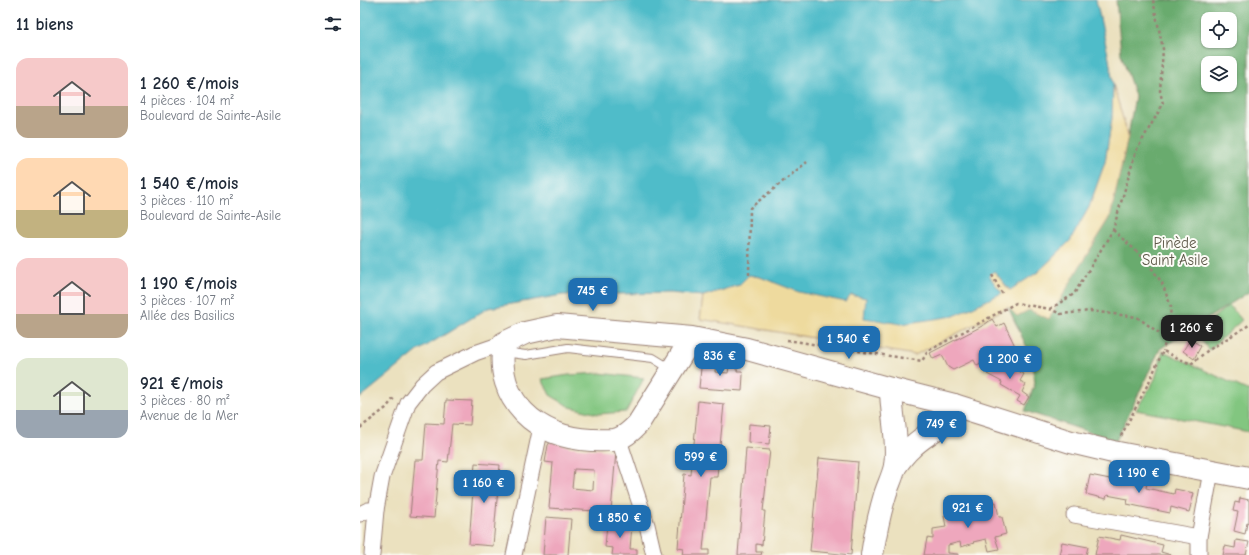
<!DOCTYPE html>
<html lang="fr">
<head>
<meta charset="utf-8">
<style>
	body { margin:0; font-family:"Comic Neue",sans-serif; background:#f6f6f7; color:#1f2937; height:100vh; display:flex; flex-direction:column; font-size:15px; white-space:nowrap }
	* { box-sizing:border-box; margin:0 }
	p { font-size:13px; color:#747a83 }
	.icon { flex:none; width:22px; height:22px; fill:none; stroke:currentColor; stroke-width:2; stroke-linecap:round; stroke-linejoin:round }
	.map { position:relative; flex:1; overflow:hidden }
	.details { display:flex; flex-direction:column; background:#fff; width:360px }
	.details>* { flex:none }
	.fabs { position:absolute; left:841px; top:12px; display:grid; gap:8px }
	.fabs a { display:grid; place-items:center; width:36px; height:36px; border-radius:8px; background:#fff; box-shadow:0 1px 3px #0004; font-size:20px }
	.price { position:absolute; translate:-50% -34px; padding:0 9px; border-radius:8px; background:#1f6fb2; color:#fff; font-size:13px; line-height:26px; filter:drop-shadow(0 1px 2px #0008) }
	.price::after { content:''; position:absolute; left:50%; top:24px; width:12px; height:9px; margin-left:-6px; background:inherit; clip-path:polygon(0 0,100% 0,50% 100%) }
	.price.selected { background:#222; color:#fff }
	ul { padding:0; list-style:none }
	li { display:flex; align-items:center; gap:12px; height:100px; padding:0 16px }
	li span { display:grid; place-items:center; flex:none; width:112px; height:80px; border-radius:12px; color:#555 }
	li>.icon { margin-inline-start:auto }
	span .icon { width:48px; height:48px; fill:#fffc; stroke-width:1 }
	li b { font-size:17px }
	h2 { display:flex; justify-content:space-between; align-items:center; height:48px; padding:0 16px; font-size:17px }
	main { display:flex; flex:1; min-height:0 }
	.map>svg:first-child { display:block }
	.green { fill:#82c680; stroke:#667256 }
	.forest { fill:#69ab6e; stroke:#5a654c; fill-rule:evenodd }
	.sand { fill:#eeda9e; stroke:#9c7c64 }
	.water { fill:#4fbcc9; stroke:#4c6e7a }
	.building { fill:#eea7bd; fill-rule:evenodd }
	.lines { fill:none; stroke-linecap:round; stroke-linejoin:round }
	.lane-casing { stroke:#9a8075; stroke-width:10 }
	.street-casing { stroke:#9a8075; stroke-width:17 }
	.secondary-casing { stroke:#9a8075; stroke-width:24 }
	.path { stroke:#9a8075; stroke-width:2.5; stroke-dasharray:3 3; stroke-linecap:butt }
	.lane { stroke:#fff; stroke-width:8 }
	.street { stroke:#fff; stroke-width:15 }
	.secondary { stroke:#fff; stroke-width:22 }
	.labels { text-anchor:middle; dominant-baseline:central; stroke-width:4; stroke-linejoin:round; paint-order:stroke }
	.park-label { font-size:15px; fill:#5e5949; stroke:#fdfcf7 }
</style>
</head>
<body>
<main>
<section class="details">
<h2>11 biens<svg class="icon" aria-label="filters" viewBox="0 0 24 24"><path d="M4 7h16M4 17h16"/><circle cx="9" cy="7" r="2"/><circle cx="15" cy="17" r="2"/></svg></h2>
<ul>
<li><span style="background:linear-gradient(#f6c9c9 60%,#b9a48a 0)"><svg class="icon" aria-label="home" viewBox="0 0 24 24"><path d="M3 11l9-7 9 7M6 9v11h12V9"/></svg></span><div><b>1 260 €/mois</b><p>4 pièces · 104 m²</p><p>Boulevard de Sainte-Asile</p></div></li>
<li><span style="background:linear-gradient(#ffd9b3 65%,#c2b280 0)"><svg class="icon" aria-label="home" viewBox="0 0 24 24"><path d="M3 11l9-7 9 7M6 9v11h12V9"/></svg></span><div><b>1 540 €/mois</b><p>3 pièces · 110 m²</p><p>Boulevard de Sainte-Asile</p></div></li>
<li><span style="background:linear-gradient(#f6c9c9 70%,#b9a48a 0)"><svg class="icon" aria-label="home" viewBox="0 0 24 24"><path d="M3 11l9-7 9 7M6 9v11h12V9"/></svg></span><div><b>1 190 €/mois</b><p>3 pièces · 107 m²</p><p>Allée des Basilics</p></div></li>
<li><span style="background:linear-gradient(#dfe7d0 65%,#9aa5b1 0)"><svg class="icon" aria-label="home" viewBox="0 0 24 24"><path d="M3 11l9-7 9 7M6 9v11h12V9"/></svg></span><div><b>921 €/mois</b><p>3 pièces · 80 m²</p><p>Avenue de la Mer</p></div></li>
</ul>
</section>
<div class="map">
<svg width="889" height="555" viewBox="0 0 889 555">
	<rect width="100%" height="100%" fill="#fdfcf7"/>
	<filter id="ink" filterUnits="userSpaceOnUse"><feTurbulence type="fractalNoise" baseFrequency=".025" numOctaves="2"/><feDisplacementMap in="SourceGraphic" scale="8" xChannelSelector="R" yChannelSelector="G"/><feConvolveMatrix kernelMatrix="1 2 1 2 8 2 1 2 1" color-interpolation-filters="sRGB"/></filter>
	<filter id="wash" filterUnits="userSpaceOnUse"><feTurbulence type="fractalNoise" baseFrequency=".012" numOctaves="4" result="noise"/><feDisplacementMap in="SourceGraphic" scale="16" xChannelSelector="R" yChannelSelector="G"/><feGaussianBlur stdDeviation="0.9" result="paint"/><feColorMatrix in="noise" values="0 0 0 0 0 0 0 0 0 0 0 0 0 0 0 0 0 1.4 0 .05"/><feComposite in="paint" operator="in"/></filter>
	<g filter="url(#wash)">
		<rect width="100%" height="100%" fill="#ebe1bf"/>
		<g class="green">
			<polygon points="869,305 882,320 849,350 836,332"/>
			<polygon points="803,351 889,391 889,432 776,410 795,379"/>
			<polygon points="239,373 284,378 266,412 238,414 210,407 190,395 182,379 209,375"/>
		</g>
		<path class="forest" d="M756,0h133v292l-89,57 -44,92 -91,-30 10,-28 -5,-29 -22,-47 9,8 64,-51 29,-46 18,-82 7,-40 -14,-42zM848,19h22v22h-22zM848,63h22v22h-22z"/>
		<polygon class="sand" points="753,84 768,136 750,218 721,264 689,319 669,310 657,316 648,307 555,355 340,319 343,296 379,285 389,275 506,298 641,293 629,276 634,270 649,290 678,272 710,241 729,207 745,162 752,118"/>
		<polygon class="water" points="0,0 736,0 749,59 753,84 752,118 745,162 729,207 710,241 678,272 650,290 634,271 629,276 642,293 594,316 541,324 504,318 506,298 491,295 486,302 439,292 400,277 389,275 379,285 343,296 310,293 202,295 128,308 58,351 0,398"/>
		<g id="blocks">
			<g class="building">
				<polygon points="632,319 637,327 644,323 655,346 617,366 614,360 593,370 588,367 582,355 573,359 570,353 624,325"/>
				<polygon points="830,339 841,346 834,359 823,351"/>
				<polygon points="342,358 356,359 355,372 368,373 370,360 376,360 379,367 377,367 377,371 382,371 383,375 382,391 339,388"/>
				<polygon points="642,362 664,374 660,381 666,384 662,392 669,397 664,405 657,401 660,396 641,385 642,382 627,374"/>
				<polygon points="86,400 112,401 110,425 92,424 88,462 79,461 74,518 50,516 55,460 63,460 66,423 84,424"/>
				<polygon points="338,401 364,404 357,477 350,477 343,550 349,550 349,555 323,555 324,549 318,548 324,474 331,475"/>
				<polygon points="389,424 411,426 409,444 388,442"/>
				<path d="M191,441l19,6 46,4 -5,61 -62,-4 4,-45 -8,-1 3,-17zM214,469l20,1 -1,20 -21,-2z"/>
				<polygon points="386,448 410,450 403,511 405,511 402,545 396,544 396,552 402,552 401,555 378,555"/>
				<polygon points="459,458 498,462 491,555 450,551"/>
				<polygon points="115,463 140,465 133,546 109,544"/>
				<polygon points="730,475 750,479 751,476 773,481 773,479 787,482 786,488 814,494 815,489 834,493 829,512 811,507 810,513 767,504 768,499 747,495 746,499 726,494"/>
				<polygon points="880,498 889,500 889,524 887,523 885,534 874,531 878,512 873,511 875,502 879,503"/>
				<polygon points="636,502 639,517 642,517 646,534 635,537 639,549 629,551 626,539 613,542 614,543 601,547 600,542 588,545 588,553 598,554 598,555 564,555 567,538 573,539 573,529 586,527 584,516 606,509 605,505 615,503 616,505 621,504 621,506"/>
				<polygon points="186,517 211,519 208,555 183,555"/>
				<polygon points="247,523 272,525 270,549 277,549 277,555 252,555 253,548 245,547"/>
				<polygon points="761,535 803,545 801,552 811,555 735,555 739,536 760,540"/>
				<polygon points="876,540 889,542 886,555 863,555 865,546 875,548"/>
				<polygon points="702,542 728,547 726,555 699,555"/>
			</g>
		</g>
	</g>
	<g filter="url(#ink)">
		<use href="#blocks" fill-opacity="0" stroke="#9a8075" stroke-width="1"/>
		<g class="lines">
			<defs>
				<polyline id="lane" points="143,352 166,355 208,348 293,358 311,369"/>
				<g id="street">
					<polyline points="259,440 287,525 294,555"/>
					<polyline points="0,514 8,510 16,510"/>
					<polyline points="714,515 839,537"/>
					<polyline points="12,555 16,510 22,477 48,403 62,385 76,372 115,353 144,343"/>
					<polyline points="154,555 181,427"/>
					<polyline points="839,555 839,537 851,471"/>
				</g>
				<g id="secondary">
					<path d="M332,338l-54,86c-17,18 -23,17 -47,16 -53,-2 -97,-39 -87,-97l21,-10 32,-7 135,12 55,11 144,40 63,16 117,37 42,10 136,26"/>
					<path d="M535,467c5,-7 10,-14 16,-19 14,-15 38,-22 43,-43"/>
					<path d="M512,555c3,-20 7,-40 13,-60 3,-10 8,-19 10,-29 4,-26 -4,-52 -4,-77"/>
				</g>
			</defs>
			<use href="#lane" class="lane-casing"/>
			<use href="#street" class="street-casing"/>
			<use href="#secondary" class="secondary-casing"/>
			<g class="path">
				<polyline points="753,230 786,260 802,283 811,307 809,325 806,338"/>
				<polyline points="389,275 390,208 447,162"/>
				<polyline points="632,275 642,293"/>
				<polyline points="690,309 714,294 753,230 776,151 803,104 800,91 803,49 793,0"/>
				<polyline points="427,340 562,361 568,351 656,303 690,309 701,314 730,311 777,317 806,338 803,351"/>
				<polyline points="0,428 26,408 34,398"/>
				<polyline points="761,436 789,382 803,351 831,364 847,351 889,325"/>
			</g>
			<use href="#lane" class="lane"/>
			<use href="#street" class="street"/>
			<use href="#secondary" class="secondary"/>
		</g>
	</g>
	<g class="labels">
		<g class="park-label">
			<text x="815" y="243">Pinède<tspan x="815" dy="17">Saint Asile</tspan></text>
		</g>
	</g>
</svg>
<div class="fabs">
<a><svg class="icon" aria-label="locate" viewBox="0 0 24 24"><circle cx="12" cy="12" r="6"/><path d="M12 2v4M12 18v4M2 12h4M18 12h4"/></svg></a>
<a><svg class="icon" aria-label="layers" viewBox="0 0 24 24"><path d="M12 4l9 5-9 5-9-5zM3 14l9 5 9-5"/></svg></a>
</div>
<b class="price" style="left:233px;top:312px">745 €</b>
<b class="price selected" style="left:832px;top:349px">1 260 €</b>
<b class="price" style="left:489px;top:360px">1 540 €</b>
<b class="price" style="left:360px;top:377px">836 €</b>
<b class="price" style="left:650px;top:380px">1 200 €</b>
<b class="price" style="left:582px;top:445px">749 €</b>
<b class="price" style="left:341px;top:478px">599 €</b>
<b class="price" style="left:779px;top:494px">1 190 €</b>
<b class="price" style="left:124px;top:504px">1 160 €</b>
<b class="price" style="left:608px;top:529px">921 €</b>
<b class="price" style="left:260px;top:539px">1 850 €</b>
</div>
</main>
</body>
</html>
